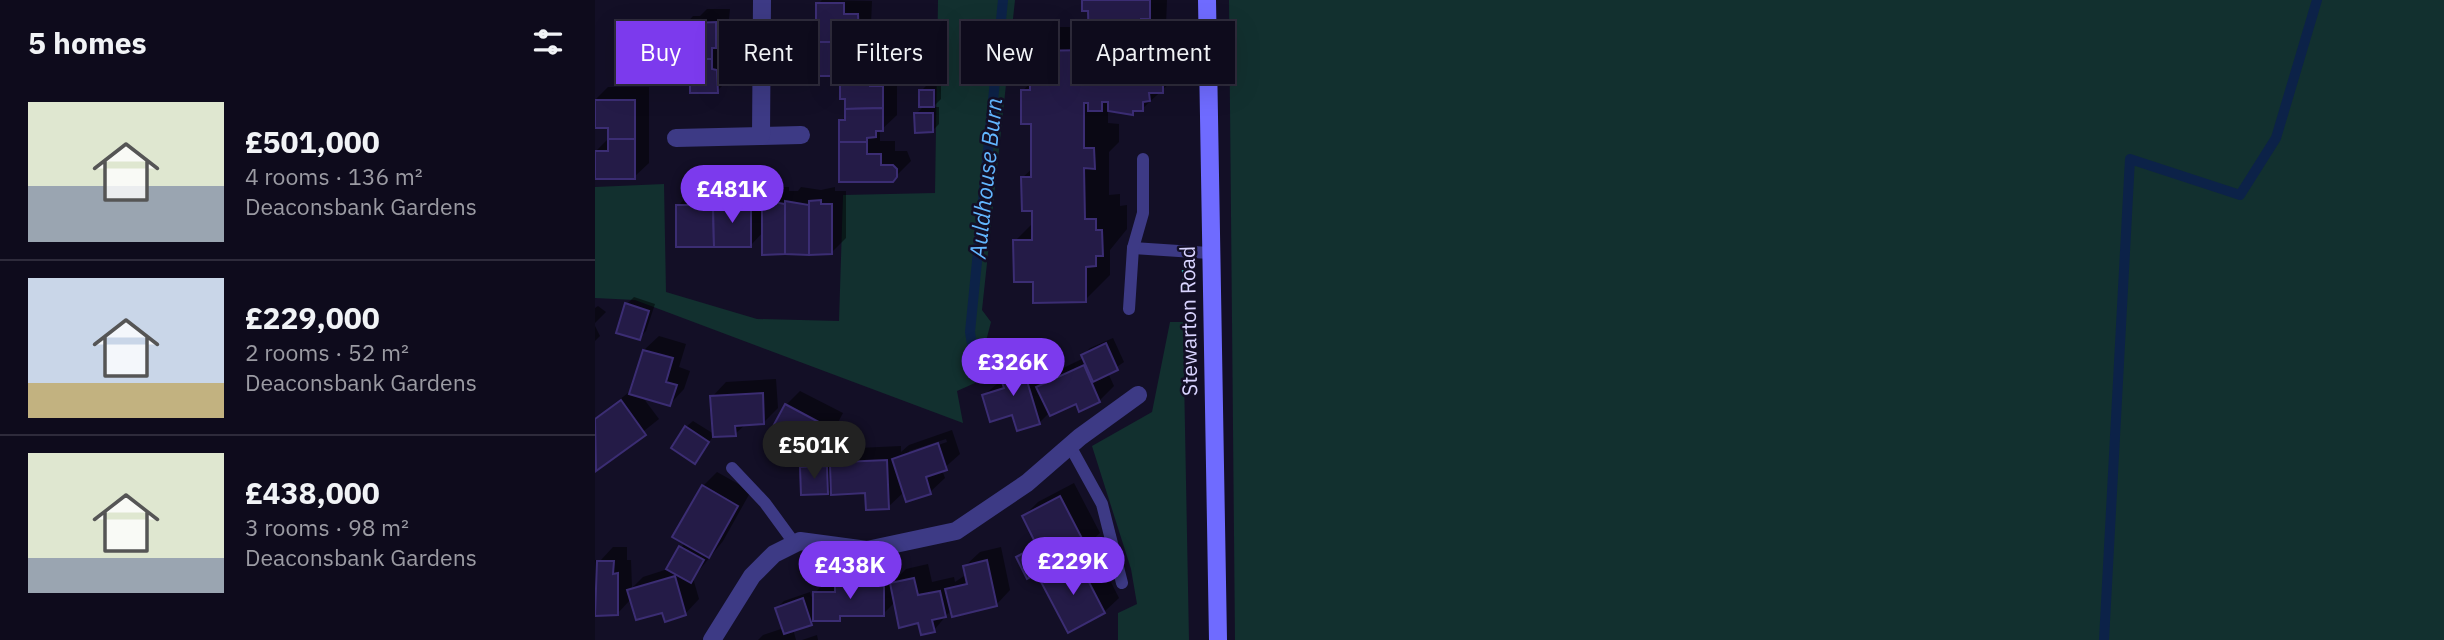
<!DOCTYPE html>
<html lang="en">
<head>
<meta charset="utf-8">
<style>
	body { margin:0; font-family:"IBM Plex Sans",sans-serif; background:#171425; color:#f1f3f6; height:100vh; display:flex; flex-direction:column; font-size:26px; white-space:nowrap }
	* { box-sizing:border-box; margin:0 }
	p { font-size:23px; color:#9b9ba3 }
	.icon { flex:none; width:38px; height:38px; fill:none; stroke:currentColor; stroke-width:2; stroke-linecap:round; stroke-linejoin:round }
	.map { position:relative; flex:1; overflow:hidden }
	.details { display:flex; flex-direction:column; background:#0e0b1c; width:595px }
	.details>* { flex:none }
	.banner { position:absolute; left:21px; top:21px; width:665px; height:63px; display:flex; gap:14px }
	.price { position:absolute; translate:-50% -60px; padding:0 16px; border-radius:24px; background:#7c3aed; color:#fff; font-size:23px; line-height:46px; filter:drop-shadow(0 2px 4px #0008) }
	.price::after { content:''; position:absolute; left:50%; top:42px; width:21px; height:16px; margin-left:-10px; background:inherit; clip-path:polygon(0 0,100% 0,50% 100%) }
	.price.selected { background:#222; color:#fff }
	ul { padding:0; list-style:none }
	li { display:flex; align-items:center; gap:21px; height:175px; padding:0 28px }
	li+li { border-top:2px solid #2e2b3b }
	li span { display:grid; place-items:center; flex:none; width:196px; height:140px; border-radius:0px; color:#555 }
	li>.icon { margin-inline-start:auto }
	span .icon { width:84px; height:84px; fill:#fffc; stroke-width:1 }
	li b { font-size:30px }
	h2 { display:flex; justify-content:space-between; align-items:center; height:84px; padding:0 28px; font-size:30px }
	.chip { padding:0 24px; border-radius:0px; background:#0e0b1c; box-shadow:0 7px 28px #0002,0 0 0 2px #2e2b3b; font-size:24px; line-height:63px }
	.chip.selected { background:#7c3aed; color:#fff }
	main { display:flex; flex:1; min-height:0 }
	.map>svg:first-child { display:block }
	.green { fill:#12302f }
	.shadow { fill:#0007; fill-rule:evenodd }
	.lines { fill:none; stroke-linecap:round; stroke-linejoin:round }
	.stream { stroke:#0c2248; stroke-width:10 }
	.building { fill:#241b47; stroke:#3b2d73; stroke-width:2 }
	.path { stroke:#2fb8b0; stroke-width:4.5; stroke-dasharray:3.5 5; stroke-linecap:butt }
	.lane { stroke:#3d3a85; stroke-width:12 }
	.street { stroke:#3d3a85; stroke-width:18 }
	.secondary { stroke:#6f6bff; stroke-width:18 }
	.labels { text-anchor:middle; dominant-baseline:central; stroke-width:5; stroke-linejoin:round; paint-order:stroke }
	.street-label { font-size:21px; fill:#d9d4ff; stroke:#130f26 }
	.water-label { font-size:23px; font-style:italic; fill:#62b6ff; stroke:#130f26 }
</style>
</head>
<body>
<main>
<section class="details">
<h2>5 homes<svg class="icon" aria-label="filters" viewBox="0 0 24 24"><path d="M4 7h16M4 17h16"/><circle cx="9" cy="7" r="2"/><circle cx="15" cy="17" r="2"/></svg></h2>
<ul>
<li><span style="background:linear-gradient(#dfe7d0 60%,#9aa5b1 0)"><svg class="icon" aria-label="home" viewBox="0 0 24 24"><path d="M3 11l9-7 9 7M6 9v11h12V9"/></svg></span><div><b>£501,000</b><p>4 rooms · 136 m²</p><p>Deaconsbank Gardens</p></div></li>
<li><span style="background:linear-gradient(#c9d6e8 75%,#c2b280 0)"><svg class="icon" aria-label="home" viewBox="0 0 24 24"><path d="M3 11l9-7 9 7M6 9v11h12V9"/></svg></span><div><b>£229,000</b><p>2 rooms · 52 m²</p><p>Deaconsbank Gardens</p></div></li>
<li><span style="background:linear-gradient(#dfe7d0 75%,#9aa5b1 0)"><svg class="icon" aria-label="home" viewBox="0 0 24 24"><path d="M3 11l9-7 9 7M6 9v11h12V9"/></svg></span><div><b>£438,000</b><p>3 rooms · 98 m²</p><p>Deaconsbank Gardens</p></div></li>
</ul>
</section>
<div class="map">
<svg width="1849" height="640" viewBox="0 0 1849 640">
	<rect width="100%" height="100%" fill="#130f26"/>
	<g class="green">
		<polygon points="343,0 420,0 387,310 396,322 380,383 362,391 368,423 40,300 0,298 0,187 69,184 71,292 162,319 244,321 248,195 340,193"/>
		<polygon points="634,0 1849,0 1849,640 640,640"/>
		<polygon points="575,322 588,322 594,640 523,640 523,613 542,604 536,569 497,446 557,412"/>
	</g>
	<g class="shadow">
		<polygon points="227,0 277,1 275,47 261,61 289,61 289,72 302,72 302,115 285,131 285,141 300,141 300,151 312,151 316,161 297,180 246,181 246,121 252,115 252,98 247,75 261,61 256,61 243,74 219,54 224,48 223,4"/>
		<polygon points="489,0 572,0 571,25 578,25 578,33 592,33 595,58 592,67 547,109 537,113 513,110 513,123 524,124 524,142 514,152 514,195 525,194 525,206 532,205 532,229 515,250 515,275 490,300 439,280 420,241 439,222 438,209 428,177 438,168 437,122 427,91 437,82 436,52 461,27 495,27 495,10"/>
		<polygon points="112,9 135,9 130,55 136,56 136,77 122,91 97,80 79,37 98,16 105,16"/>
		<polygon points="333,84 346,84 346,99 338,107 344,107 344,124 337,131 321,114 329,106 326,91"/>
		<polygon points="13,87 54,87 54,163 39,177 0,152 14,138 14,126 0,126 0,100"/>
		<polygon points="110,186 139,191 143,187 157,186 157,191 170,191 170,200 183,187 194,187 194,191 203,191 206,187 226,190 240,187 240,191 251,191 251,238 237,252 169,231 156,245 83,206 97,191 105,191"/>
		<polygon points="39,297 60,304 51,331 44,338 32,304"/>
		<polygon points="3,306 11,312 0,323 0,308"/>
		<polygon points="0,326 5,336 0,341"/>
		<polygon points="64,336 91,344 84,367 95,371 89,389 75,404 46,395 64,419 2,468 0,418 37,390 49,350"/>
		<polygon points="518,338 529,362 513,373 519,386 504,401 481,402 455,412 444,423 418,413 389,395 408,379 404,369 419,354 440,348 450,380 458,373 489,358 488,355 495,348"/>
		<polygon points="181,379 183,408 169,422 152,423 140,434 119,435 100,461 91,427 98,421 119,434 117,397 131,382"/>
		<path d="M205,391l43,22 -18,34 -14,13 23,-1v5l12,-12 12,-4 43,-2v6l8,-7 43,-15 8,24 -18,16 3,8 -15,14 -25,-1 -17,16 -21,-16 -34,-4 -5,5 -26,-25 7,-7 -11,-18 -12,-37zM351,439l1,3 -38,13v-4z"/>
		<polygon points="122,472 156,491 128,541 98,578 104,599 90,614 68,610 36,599 22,614 0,614 0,560 6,560 18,547 32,547 32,560 36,560 37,588 48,577 73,569 90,542 108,486"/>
		<polygon points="479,483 505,533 490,547 423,557 442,541 429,516 443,502"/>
		<polygon points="406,547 415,590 401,605 357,609 339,630 300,602 288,614 249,615 244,619 220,619 198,629 201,640 163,640 168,635 189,628 182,608 189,601 215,592 219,604 220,593 234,578 249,578 257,571 266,571 273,564 286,564 286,571 302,570 302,578 311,569 333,564 337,582 359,577 360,582 372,574 370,566 385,552"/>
		<polygon points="498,547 524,598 509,612 447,580 462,566"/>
		<polygon points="222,635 223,640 207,640"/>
	</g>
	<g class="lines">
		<g class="stream">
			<polyline points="379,356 375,332 408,0"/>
			<polyline points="1509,640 1535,159 1645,195 1681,138 1722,0"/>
		</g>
	</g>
	<g class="building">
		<polygon points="487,0 555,0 555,19 546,19 547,49 554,49 554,57 567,57 570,85 568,85 568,93 554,93 555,101 548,102 548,111 538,111 538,115 513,111 513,102 507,102 507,111 493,111 493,103 489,103 489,148 499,148 500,169 489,168 490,219 501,219 501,230 507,230 508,256 501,256 501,266 491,267 491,302 438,303 438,282 419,282 418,240 437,240 437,211 427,211 426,177 436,177 436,124 426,124 426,90 435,90 435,51 494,50 493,11 487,11"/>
		<polygon points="221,3 249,3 249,14 263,14 264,42 221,42"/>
		<polygon points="121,22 121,48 117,48 117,59 77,59 77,36 82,36 82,30 90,30 90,36 96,36 96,23"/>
		<polygon points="223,42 261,42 261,63 244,63 244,76 217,76 217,53 223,53"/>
		<polygon points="77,59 117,59 117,69 122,70 123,93 95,93 95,82 77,82"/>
		<polygon points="245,74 275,74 275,86 288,86 288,108 250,109 250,99 245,99"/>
		<rect x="324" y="90" width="15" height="17"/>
		<polygon points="0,100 40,100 40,139 13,139 13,128 0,128"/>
		<polygon points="288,108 288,131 281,131 281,137 272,138 272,142 244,142 244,120 250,120 250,109"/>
		<polygon points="319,113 338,113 338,132 320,133"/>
		<polygon points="13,139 40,139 40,179 0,179 0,151 13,151"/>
		<polygon points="244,142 272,142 272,154 286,154 286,165 298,165 302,169 302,177 298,182 244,182"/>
		<polygon points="94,200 109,200 109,205 118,205 119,247 81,247 81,205 94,205"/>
		<polygon points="127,200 144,200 144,205 156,205 156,247 119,247 118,205 127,205"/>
		<polygon points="167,200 190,204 190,254 167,255"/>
		<polygon points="226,200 226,204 237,204 237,254 214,255 214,201"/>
		<polygon points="190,201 214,205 214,255 190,254"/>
		<polygon points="30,303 54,311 45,340 21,333"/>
		<polygon points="511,343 523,370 498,382 486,355"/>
		<polygon points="48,350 78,358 71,382 82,385 75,406 34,394"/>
		<polygon points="426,361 445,424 422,431 417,415 395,422 387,395 409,388 402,368"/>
		<polygon points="489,365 505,402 484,412 481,404 455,416 441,387"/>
		<polygon points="168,393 169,424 140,426 141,436 118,437 115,396"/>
		<polygon points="26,400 51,435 1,471 0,419"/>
		<polygon points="190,404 235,428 216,463 196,453 201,443 176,430"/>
		<polygon points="90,426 114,442 100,464 76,448"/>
		<polygon points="343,443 352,470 331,477 336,494 311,502 297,459"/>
		<polygon points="292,460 294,509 271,510 270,493 236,495 235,465 247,465 247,462"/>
		<polygon points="232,466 233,494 206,495 205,467"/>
		<polygon points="107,485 143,506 114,558 77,537"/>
		<polygon points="465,496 492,548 432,579 421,557 442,546 427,516"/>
		<polygon points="84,546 109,560 96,583 71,569"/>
		<polygon points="392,560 402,606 357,617 350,589 372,584 368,566"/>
		<polygon points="2,561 19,561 18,574 23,573 23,615 0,616"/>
		<polygon points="483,561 510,613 473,633 445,580"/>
		<polygon points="80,576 91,615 70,622 67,613 41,620 32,590"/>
		<polygon points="272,577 272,584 289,584 289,616 245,616 245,621 218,621 218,592 240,592 240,584 257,584 257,578"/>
		<polygon points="319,578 323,595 345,591 351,617 337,620 340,632 326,635 323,623 304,628 295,583"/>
		<polygon points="208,598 217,625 189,634 180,608"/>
	</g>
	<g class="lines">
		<polyline class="path" points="589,270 591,289"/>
		<g class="lane">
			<polyline points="538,248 614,253"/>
			<polyline points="534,309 538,248 548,213 548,159"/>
			<polyline points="475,446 507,504 527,583"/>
			<polyline points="137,468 170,503 200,544"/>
		</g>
		<g class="street">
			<polyline points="166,136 206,135"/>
			<polyline points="81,138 166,136 167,0"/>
			<polyline points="117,640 157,576 179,554 205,541 272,550 361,531 432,483 485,437 543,395"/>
		</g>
		<polyline class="secondary" points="612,0 623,640"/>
	</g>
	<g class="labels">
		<g class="street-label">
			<text transform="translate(593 321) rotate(-91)">Stewarton Road</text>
		</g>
		<g class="water-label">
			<text transform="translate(390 178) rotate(-84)">Auldhouse Burn</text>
		</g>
	</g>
</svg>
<b class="price" style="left:137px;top:225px">£481K</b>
<b class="price" style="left:418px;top:398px">£326K</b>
<b class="price selected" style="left:219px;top:481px">£501K</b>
<b class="price" style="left:478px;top:597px">£229K</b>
<b class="price" style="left:255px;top:601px">£438K</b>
<div class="banner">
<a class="chip selected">Buy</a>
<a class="chip">Rent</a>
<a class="chip">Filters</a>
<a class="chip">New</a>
<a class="chip">Apartment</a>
</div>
</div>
</main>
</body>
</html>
